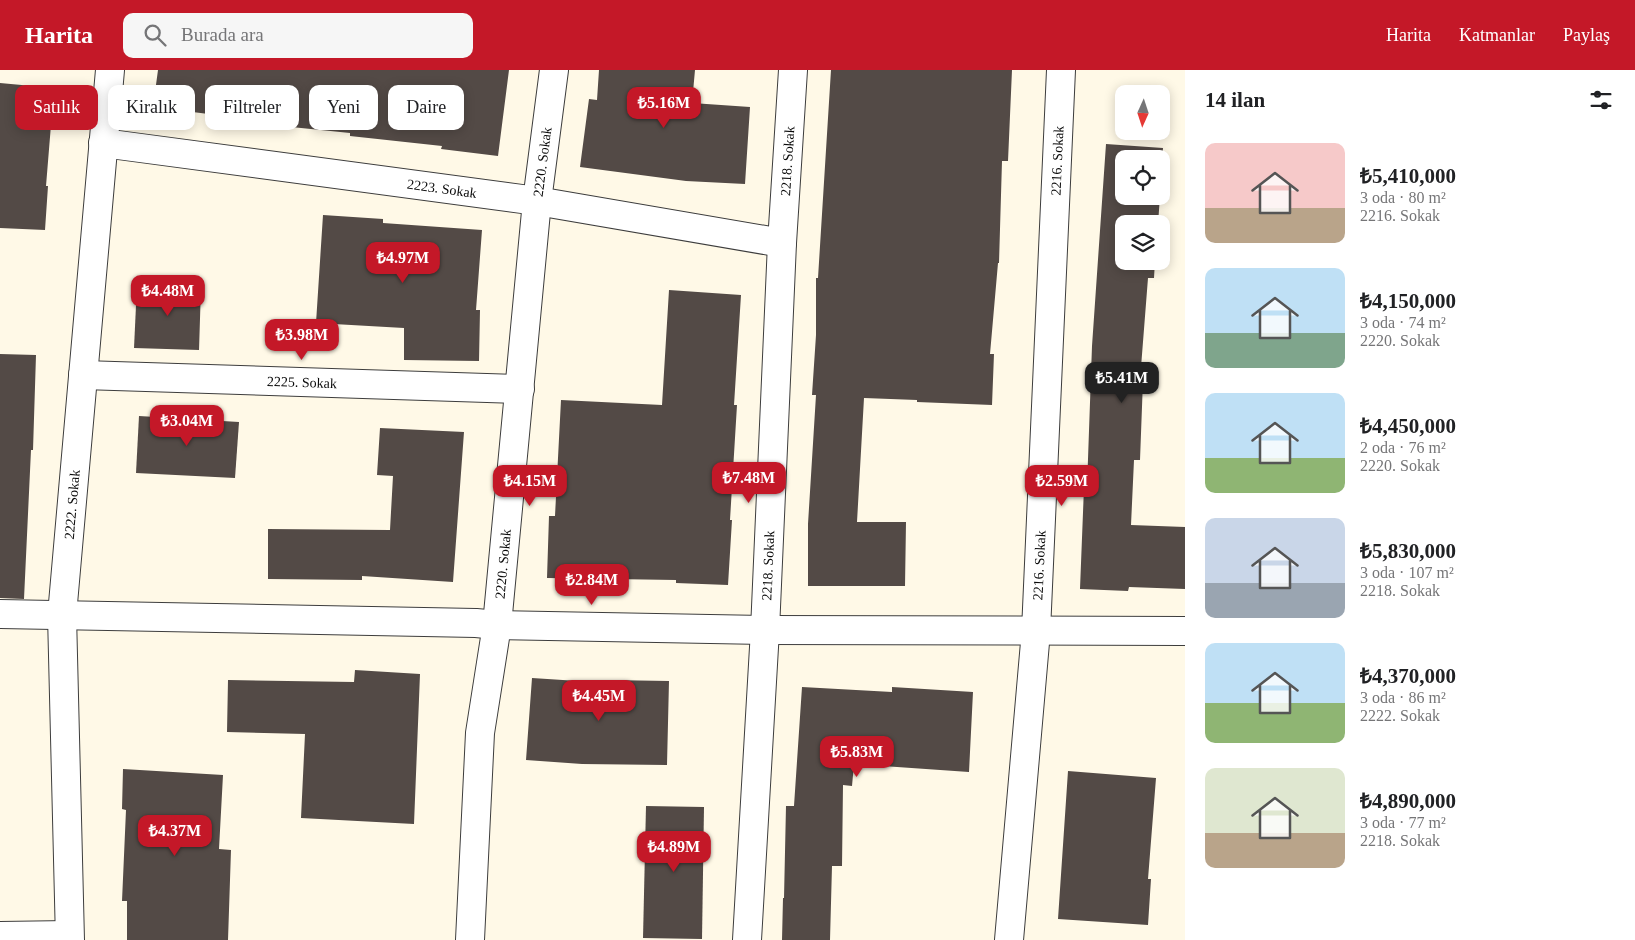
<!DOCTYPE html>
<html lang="tr">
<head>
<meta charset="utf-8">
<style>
	body { margin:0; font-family:"Times New Roman",serif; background:#f6f6f6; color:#202124; height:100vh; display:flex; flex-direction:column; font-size:19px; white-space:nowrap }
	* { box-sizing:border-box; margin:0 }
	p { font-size:16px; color:#757577 }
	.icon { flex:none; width:28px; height:28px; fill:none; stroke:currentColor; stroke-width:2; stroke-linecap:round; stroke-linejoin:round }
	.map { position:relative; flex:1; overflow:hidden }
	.panel { display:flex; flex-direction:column; background:#fff; width:450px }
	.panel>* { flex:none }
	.banner { position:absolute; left:15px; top:15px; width:475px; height:45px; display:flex; gap:10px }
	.needle { width:32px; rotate:183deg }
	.buttons { position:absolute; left:1115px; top:15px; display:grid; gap:10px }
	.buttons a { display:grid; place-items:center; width:55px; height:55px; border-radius:10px; background:#fff; box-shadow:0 2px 12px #0003; font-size:25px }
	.price { position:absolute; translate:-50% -42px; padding:0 11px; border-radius:10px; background:#c41828; color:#fff; font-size:16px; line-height:32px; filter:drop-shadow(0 1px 2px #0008) }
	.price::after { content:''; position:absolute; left:50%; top:30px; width:15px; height:11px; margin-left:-8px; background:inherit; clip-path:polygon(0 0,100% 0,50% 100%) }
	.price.current { background:#222; color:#fff }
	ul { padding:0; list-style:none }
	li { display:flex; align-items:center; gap:15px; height:125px; padding:0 20px }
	li span { display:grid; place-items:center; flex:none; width:140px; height:100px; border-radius:10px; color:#555 }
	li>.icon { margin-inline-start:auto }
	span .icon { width:60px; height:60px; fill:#fffc; stroke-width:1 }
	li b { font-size:21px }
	h2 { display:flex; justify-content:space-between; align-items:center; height:60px; padding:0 20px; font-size:21px }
	.tag { padding:0 18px; border-radius:10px; background:#fff; box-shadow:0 2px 12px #0003; font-size:18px; line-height:45px }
	.tag.current { background:#c41828; color:#fff }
	header { display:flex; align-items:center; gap:30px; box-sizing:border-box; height:70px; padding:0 25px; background:#c41828; color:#fff }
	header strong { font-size:24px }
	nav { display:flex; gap:28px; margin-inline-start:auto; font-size:18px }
	.search { width:350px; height:45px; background:#f6f6f6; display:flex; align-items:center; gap:12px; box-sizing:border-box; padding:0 18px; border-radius:10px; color:#757577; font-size:19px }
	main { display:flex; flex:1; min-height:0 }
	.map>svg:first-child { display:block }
	.building { fill:#534a46 }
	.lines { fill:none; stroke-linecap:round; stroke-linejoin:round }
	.minor-casing { stroke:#3d3d3d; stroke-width:30 }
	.minor { stroke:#fff; stroke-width:28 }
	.labels { text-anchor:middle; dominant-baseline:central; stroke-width:5; stroke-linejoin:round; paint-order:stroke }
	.street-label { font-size:14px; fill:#0a0a0a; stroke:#fff }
</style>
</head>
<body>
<header>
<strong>Harita</strong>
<div class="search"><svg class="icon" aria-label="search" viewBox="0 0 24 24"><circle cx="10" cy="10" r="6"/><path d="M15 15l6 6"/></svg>Burada ara</div>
<nav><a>Harita</a><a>Katmanlar</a><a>Paylaş</a></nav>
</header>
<main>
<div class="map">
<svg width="1185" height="870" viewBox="0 0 1185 870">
	<rect width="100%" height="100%" fill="#fff9e7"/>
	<g class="building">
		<polygon points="158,0 509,0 498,86 441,79 442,76 350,66 350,63 262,54 263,51 153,37"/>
		<polygon points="599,0 695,0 692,33 750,37 745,114 686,111 580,97 589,29 597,30"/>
		<polygon points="831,0 1012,0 1008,91 1002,91 999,193 998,193 990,284 994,284 992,335 917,332 917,330 864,328 857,452 906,452 905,516 808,516 808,454 816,325 812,325 816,265 816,208 818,208"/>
		<polygon points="0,13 54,18 46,116 48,116 45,160 0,158"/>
		<polygon points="1106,74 1163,78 1161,103 1161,89 1124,89 1124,126 1160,126 1158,154 1124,154 1124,191 1155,191 1154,208 1148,208 1140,310 1143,310 1140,390 1134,390 1131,455 1185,457 1185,519 1129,517 1128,521 1080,519 1084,417 1087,417 1092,276"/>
		<polygon points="323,145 383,149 383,153 482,160 476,240 480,240 479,291 404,290 404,258 316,253"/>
		<polygon points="137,214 201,217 199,280 134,278"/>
		<polygon points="669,220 741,225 734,335 737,335 730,450 732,450 728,515 676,513 676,510 547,508 549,446 555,446 561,330 662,335"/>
		<polygon points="0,284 36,285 33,380 31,380 24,529 0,528"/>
		<polygon points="139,346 239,352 235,408 136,403"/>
		<polygon points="380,358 464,362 453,512 362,506 362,510 268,509 268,459 390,460 393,406 377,405"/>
		<polygon points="355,600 420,604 414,754 301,748 305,664 227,662 228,610 354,612"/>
		<polygon points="532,608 609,613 609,610 669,611 667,695 582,694 526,690"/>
		<polygon points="802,617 892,622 892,617 973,622 969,702 854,694 852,716 843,715 842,796 832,796 830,870 782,870 783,828 784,828 786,736 794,736"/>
		<polygon points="123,699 223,705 219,779 231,780 228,870 127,870 127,831 122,831 126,740 122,739"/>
		<polygon points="1068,701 1156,708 1148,809 1151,809 1148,855 1058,849"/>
		<polygon points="646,736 704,737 702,869 643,868"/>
	</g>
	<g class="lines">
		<defs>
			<g id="minor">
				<path id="s1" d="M103,73l434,58 245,42"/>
				<path id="s2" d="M83,305l437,14"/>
				<polyline points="0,544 476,553 497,555 765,560 1185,561"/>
				<polyline points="0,866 69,865"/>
				<path id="s3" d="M70,870l-8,-325 48,-545"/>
				<path id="s4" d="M470,870l10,-207 17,-108 40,-424 17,-131"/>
				<path id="s5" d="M747,870l18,-310 17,-387 11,-173"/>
				<path id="s6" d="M1009,870l27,-309 25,-561"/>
			</g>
		</defs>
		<use href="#minor" class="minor-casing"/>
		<use href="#minor" class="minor"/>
	</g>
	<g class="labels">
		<g class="street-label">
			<text stroke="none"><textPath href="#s5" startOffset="780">2218. Sokak</textPath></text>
			<text stroke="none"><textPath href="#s4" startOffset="782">2220. Sokak</textPath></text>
			<text stroke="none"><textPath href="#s6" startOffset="781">2216. Sokak</textPath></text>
			<text stroke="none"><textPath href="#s1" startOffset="342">2223. Sokak</textPath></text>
			<text stroke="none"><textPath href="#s2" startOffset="219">2225. Sokak</textPath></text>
			<text stroke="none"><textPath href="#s3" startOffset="436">2222. Sokak</textPath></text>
			<text stroke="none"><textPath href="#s4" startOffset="378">2220. Sokak</textPath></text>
			<text stroke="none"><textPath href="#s5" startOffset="375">2218. Sokak</textPath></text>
			<text stroke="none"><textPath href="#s6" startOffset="376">2216. Sokak</textPath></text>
		</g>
	</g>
</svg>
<div class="buttons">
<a><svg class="needle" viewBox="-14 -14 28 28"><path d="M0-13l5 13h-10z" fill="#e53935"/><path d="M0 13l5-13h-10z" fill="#757577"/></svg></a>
<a><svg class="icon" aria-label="locate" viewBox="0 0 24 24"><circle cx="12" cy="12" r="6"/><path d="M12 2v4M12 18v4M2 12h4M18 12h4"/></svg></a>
<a><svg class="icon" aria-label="layers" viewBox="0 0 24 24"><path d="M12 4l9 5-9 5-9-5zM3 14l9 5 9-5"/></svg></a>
</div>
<b class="price" style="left:664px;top:59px">₺5.16M</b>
<b class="price" style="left:403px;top:214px">₺4.97M</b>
<b class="price" style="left:168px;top:247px">₺4.48M</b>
<b class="price" style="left:302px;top:291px">₺3.98M</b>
<b class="price current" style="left:1122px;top:334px">₺5.41M</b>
<b class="price" style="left:187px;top:377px">₺3.04M</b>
<b class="price" style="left:749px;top:434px">₺7.48M</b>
<b class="price" style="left:530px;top:437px">₺4.15M</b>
<b class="price" style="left:1062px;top:437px">₺2.59M</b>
<b class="price" style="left:592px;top:536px">₺2.84M</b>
<b class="price" style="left:599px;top:652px">₺4.45M</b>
<b class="price" style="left:857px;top:708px">₺5.83M</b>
<b class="price" style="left:175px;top:787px">₺4.37M</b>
<b class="price" style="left:674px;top:803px">₺4.89M</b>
<div class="banner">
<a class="tag current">Satılık</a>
<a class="tag">Kiralık</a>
<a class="tag">Filtreler</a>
<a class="tag">Yeni</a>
<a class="tag">Daire</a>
</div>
</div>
<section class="panel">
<h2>14 ilan<svg class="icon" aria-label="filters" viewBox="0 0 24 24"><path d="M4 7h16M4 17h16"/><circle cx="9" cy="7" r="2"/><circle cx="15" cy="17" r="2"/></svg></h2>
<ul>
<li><span style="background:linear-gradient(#f6c9c9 65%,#b9a48a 0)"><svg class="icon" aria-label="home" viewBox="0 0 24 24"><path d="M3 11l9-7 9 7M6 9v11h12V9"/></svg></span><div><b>₺5,410,000</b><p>3 oda · 80 m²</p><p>2216. Sokak</p></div></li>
<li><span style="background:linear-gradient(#bfe0f5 65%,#7fa58c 0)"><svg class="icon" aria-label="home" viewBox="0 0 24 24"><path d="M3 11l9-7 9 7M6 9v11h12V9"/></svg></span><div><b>₺4,150,000</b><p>3 oda · 74 m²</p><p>2220. Sokak</p></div></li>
<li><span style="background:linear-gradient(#bfe0f5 65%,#8fb573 0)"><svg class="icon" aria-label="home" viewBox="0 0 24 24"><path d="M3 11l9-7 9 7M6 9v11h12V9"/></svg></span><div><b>₺4,450,000</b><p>2 oda · 76 m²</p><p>2220. Sokak</p></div></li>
<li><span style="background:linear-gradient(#c9d6e8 65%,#9aa5b1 0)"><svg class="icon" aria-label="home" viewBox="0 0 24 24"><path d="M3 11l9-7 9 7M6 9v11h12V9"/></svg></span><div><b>₺5,830,000</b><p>3 oda · 107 m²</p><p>2218. Sokak</p></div></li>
<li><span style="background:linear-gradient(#bfe0f5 60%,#8fb573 0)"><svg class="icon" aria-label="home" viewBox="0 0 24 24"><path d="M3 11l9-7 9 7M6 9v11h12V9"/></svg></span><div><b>₺4,370,000</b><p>3 oda · 86 m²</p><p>2222. Sokak</p></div></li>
<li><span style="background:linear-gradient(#dfe7d0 65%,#b9a48a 0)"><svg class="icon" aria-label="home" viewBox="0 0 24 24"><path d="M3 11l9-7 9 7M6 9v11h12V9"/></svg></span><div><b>₺4,890,000</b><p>3 oda · 77 m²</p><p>2218. Sokak</p></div></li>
</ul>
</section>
</main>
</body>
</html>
